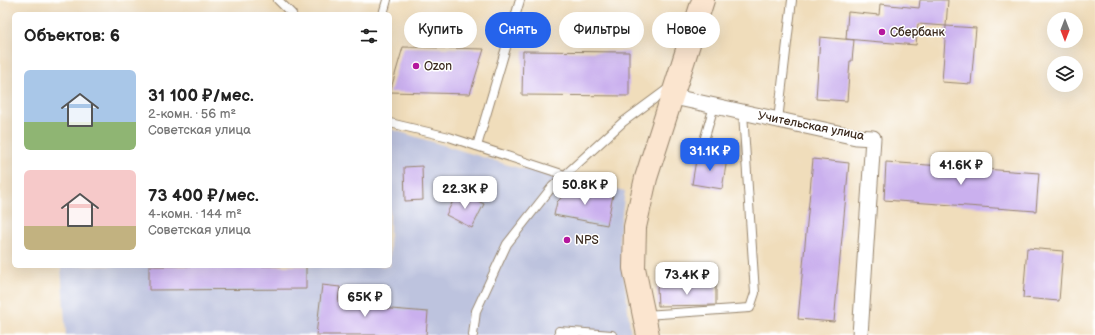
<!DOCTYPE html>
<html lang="ru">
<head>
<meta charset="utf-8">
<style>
	body { margin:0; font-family:"Balsamiq Sans",sans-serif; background:#f2f2f2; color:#222; height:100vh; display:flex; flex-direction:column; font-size:15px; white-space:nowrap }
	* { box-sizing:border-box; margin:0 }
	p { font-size:13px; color:#767676 }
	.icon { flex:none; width:22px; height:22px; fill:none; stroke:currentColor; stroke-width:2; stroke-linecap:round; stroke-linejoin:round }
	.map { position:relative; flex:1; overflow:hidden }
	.details { position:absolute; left:12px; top:12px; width:380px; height:256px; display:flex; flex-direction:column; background:#fff; border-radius:6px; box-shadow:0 4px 16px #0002 }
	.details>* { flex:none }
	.top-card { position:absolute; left:404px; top:12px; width:380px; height:36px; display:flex; gap:8px }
	.needle { width:26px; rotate:180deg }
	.buttons { position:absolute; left:1047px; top:12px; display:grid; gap:8px }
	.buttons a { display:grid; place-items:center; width:36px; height:36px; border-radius:50%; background:#fff; box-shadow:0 4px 16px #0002; font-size:20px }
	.price { position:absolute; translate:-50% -34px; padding:0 9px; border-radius:8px; background:#fff; color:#222; font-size:13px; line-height:26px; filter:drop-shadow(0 1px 2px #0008) }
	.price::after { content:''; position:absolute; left:50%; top:24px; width:12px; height:9px; margin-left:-6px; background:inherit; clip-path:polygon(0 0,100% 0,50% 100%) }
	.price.on { background:#2563eb; color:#fff }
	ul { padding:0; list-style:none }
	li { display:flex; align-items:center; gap:12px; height:100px; padding:0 12px }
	li span { display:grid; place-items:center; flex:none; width:112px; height:80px; border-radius:6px; color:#555 }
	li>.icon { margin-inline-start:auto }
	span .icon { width:48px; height:48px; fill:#fffc; stroke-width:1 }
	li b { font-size:17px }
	h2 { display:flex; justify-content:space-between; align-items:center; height:48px; padding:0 12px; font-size:17px }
	.chip { padding:0 14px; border-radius:18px; background:#fff; box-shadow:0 4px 16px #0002; font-size:14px; line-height:36px }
	.chip.on { background:#2563eb; color:#fff }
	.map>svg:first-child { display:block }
	.industrial { fill:#bdc3de }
	.building { fill:#cab0ee }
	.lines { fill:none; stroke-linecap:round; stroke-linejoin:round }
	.lane-casing { stroke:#96846c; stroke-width:10 }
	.street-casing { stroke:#96846c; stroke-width:17 }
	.secondary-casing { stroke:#96846c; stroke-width:24 }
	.lane { stroke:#fff; stroke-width:8 }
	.street { stroke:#fff; stroke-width:15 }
	.secondary { stroke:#fbe5cf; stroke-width:22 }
	.poi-dot { fill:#b5179e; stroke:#fff; stroke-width:1.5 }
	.labels { text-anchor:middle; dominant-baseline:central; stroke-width:3; stroke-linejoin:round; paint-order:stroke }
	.poi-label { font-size:12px; fill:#3b2a1e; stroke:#fff; text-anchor:start }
	.street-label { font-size:12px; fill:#3b2a1e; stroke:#fff }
</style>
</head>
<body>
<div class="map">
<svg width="1095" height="335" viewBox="0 0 1095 335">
	<rect width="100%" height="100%" fill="#fff"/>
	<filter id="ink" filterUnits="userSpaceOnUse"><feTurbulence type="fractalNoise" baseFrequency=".025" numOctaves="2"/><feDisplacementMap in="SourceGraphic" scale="8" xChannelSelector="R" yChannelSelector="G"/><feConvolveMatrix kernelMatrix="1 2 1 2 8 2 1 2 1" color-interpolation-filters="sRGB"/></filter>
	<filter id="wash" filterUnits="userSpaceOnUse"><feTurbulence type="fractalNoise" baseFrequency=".012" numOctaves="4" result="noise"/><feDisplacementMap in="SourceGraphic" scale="16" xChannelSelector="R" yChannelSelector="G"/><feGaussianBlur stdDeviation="0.9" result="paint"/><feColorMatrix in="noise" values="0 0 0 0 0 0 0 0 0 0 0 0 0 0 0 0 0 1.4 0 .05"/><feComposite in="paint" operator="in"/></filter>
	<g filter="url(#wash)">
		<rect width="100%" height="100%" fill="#f0ddbb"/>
		<polygon class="industrial" points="390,129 515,167 625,191 619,236 631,335 66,335 61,266 390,266"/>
		<g id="blocks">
			<g class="building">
				<polygon points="920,0 948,0 946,26 918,24 916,45 846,39 848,12 879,15 880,4 919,8"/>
				<polygon points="946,26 976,28 971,84 942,82"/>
				<polygon points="820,37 854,40 852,61 850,61 847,101 816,99"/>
				<polygon points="403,47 484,49 470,94 390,92"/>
				<polygon points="523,51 629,52 629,96 522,95"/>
				<polygon points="697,154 727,159 722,189 692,184"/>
				<polygon points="813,159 849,163 834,322 798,319"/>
				<polygon points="886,162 1039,173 1036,211 884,200"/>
				<polygon points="422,166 423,200 405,201 404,167"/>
				<polygon points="572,187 613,195 607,225 554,215 557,202"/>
				<polygon points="458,191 484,204 472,228 446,215"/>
				<polygon points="1027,248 1063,251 1059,301 1023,298"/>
				<polygon points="149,266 306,266 306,289 149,290"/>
				<polygon points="322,285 340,287 338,302 355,304 355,306 428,312 426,335 316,335"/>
				<polygon points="716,285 716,305 658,306 657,287"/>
			</g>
		</g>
	</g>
	<g filter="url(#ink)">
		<use href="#blocks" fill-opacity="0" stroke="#96846c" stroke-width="1"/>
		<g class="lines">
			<defs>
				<g id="lane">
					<polyline points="278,0 292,14"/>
					<polyline points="383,14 387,0"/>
					<polyline points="778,120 792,0"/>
					<polyline points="390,123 449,137 565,175"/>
					<polyline points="703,144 714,106"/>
					<polyline points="477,146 520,0"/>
					<polyline points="645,315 750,308 755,293 743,113"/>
					<polyline points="559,331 612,335"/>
					<polyline points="473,335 476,311 507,244 552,187 623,122 669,88"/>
				</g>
				<polyline id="street" points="674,97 856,137 873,138 860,335"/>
				<polyline id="secondary" points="648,335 634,268 635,227 646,178 703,0"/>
			</defs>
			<use href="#lane" class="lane-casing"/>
			<use href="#street" class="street-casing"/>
			<use href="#secondary" class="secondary-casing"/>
			<use href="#lane" class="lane"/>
			<use href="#street" class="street"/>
			<use href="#secondary" class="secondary"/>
		</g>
	</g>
	<g class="poi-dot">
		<circle cx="882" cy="32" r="4"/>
		<circle cx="416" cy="66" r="4"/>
		<circle cx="567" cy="240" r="4"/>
	</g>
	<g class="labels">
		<g class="poi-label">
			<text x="890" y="32">Сбербанк</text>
			<text x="424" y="66">Ozon</text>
			<text x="575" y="240">NPS</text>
		</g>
		<g class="street-label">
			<text transform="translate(811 126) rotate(11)">Учительская улица</text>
		</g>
	</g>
</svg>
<div class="buttons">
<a><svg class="needle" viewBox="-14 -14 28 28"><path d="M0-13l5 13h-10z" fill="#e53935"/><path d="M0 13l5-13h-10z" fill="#767676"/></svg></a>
<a><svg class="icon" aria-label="layers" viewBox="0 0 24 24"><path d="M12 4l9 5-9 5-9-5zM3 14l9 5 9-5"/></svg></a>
</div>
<b class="price on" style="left:710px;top:172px">31.1K ₽</b>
<b class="price" style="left:961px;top:186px">41.6K ₽</b>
<b class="price" style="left:585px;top:206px">50.8K ₽</b>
<b class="price" style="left:465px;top:210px">22.3K ₽</b>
<b class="price" style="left:687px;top:296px">73.4K ₽</b>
<b class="price" style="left:365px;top:318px">65K ₽</b>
<div class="top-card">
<a class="chip">Купить</a>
<a class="chip on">Снять</a>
<a class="chip">Фильтры</a>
<a class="chip">Новое</a>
</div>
<section class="details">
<h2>Объектов: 6<svg class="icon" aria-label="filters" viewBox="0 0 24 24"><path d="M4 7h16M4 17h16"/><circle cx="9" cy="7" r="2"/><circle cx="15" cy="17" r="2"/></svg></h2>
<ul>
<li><span style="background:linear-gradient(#a9c7e8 65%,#8fb573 0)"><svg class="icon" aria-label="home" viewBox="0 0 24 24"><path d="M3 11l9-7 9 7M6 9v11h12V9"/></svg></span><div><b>31 100 ₽/мес.</b><p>2-комн. · 56 m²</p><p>Советская улица</p></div></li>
<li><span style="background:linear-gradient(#f6c9c9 70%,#c2b280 0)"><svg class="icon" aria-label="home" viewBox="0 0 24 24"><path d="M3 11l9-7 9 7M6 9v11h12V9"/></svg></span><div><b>73 400 ₽/мес.</b><p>4-комн. · 144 m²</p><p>Советская улица</p></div></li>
</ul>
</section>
</div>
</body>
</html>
